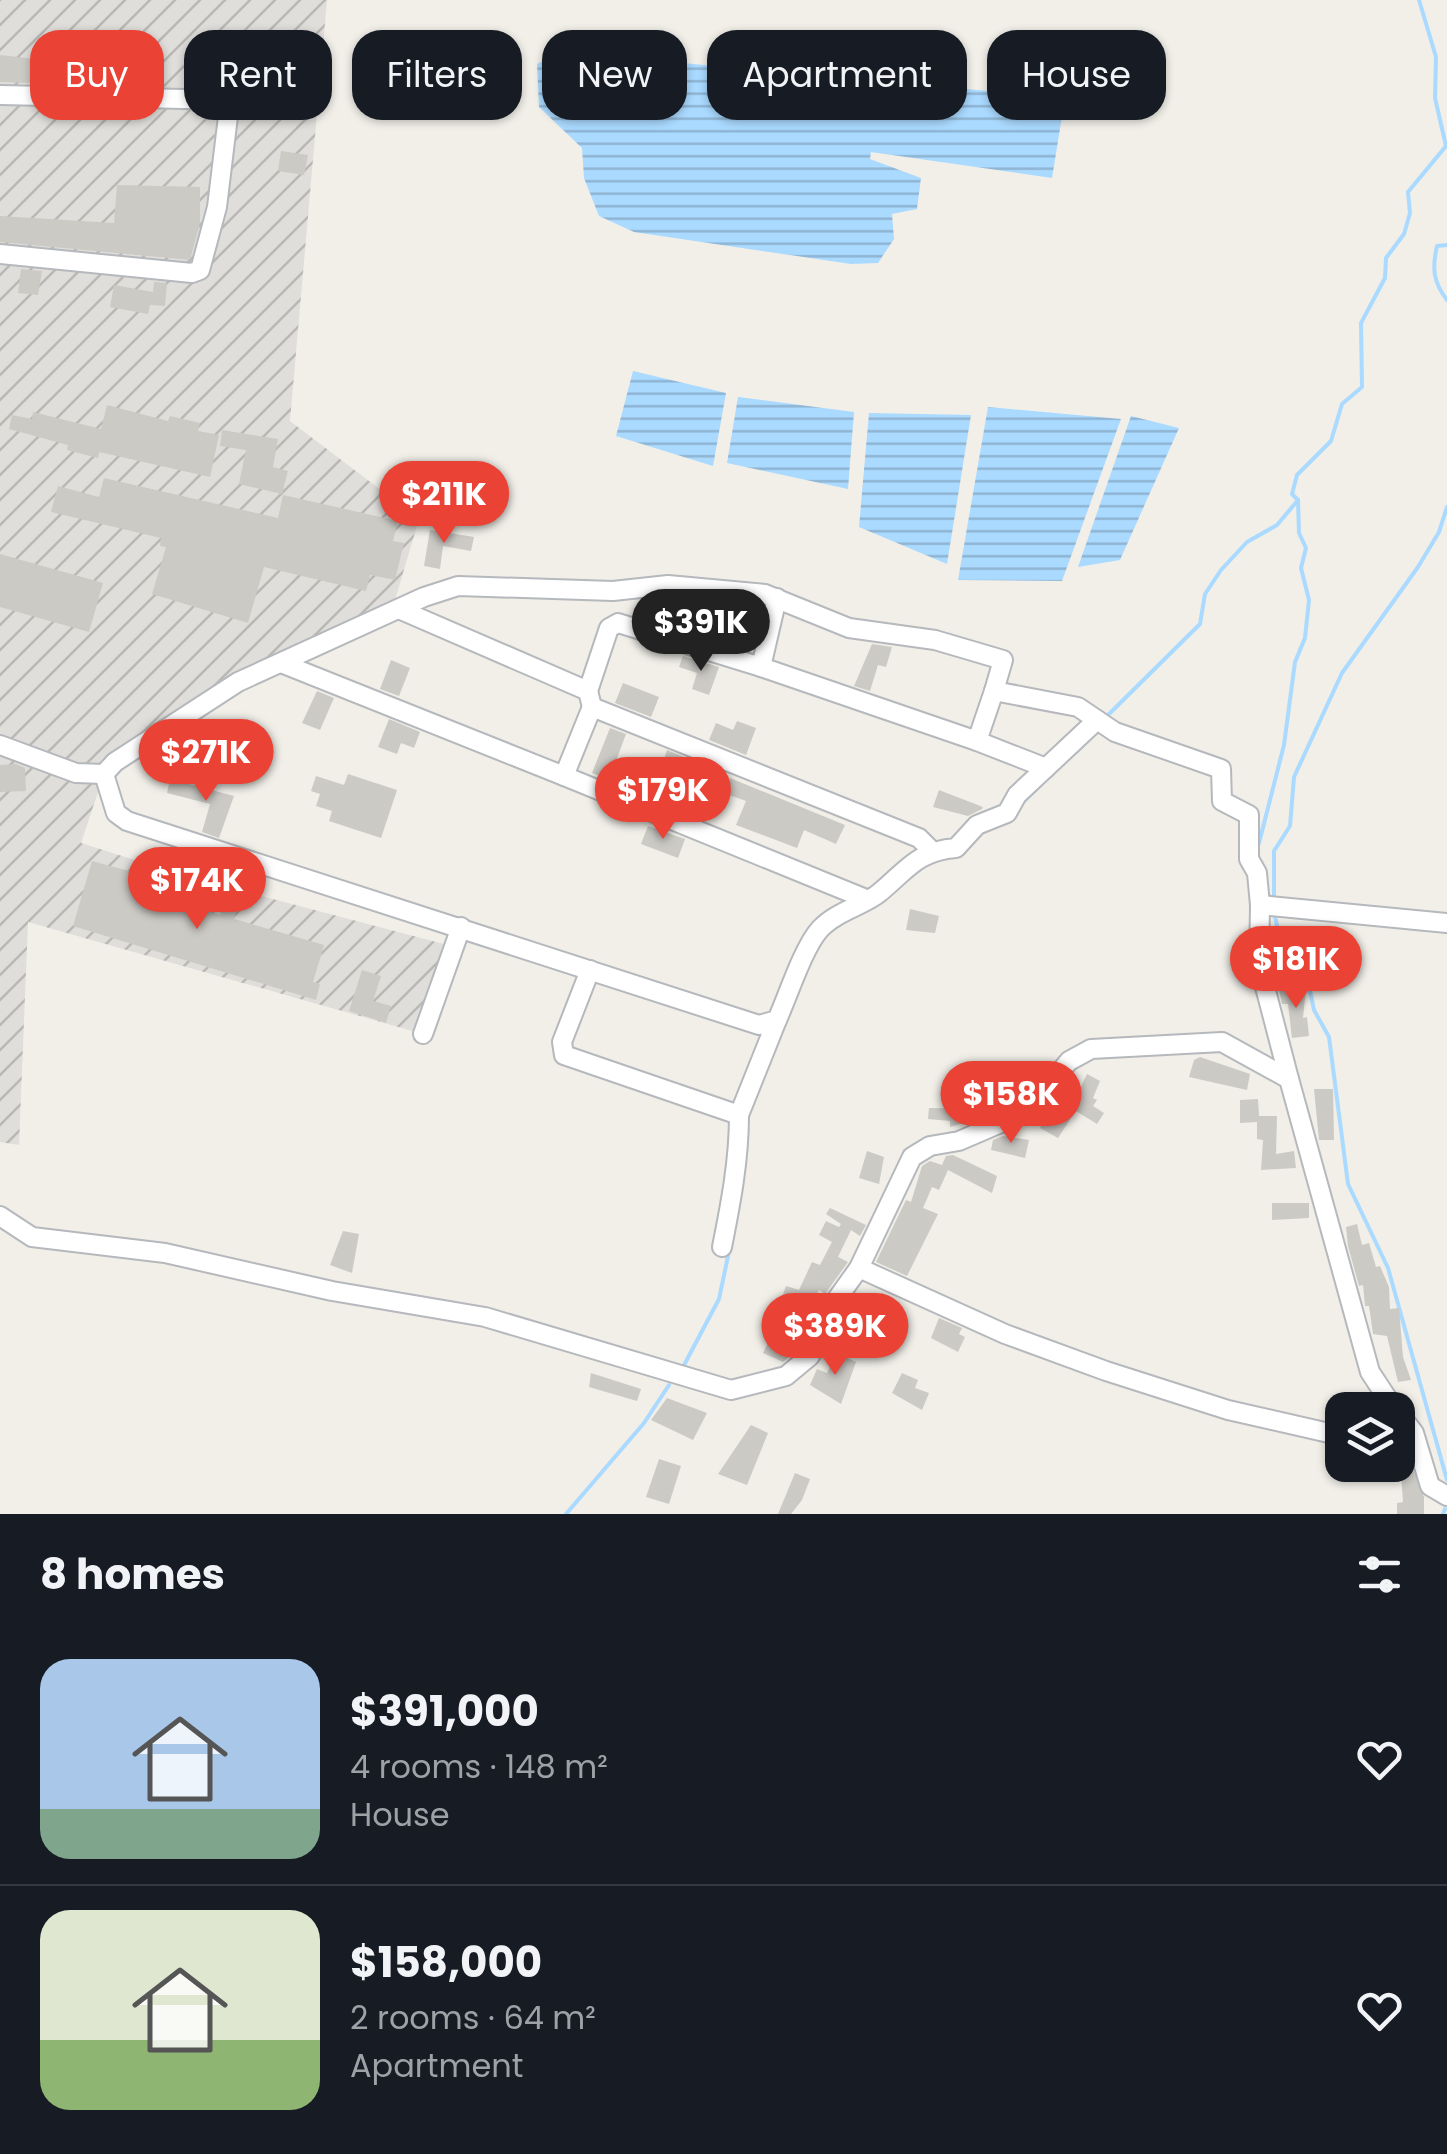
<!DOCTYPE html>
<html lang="en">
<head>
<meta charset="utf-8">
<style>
	body { margin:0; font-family:Poppins,sans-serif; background:#242831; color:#f1f3f6; height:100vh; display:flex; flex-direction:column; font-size:38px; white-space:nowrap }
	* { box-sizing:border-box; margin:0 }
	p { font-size:32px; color:#9ea1a6 }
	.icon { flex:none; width:55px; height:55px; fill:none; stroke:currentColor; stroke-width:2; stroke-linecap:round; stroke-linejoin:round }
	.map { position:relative; height:1514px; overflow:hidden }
	.drawer { display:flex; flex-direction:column; background:#171b24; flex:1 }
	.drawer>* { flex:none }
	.guide { position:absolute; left:30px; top:30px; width:1388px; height:90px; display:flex; gap:20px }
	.tools { position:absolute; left:1325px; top:1392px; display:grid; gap:20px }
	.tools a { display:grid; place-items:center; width:90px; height:90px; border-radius:20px; background:#171b24; box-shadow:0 2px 8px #0004; font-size:50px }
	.price { position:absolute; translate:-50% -85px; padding:0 22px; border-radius:35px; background:#ea4335; color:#fff; font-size:32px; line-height:65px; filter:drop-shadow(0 2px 5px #0008) }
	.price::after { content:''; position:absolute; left:50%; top:60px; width:30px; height:22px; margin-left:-15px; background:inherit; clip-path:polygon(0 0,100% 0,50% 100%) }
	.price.selected { background:#222; color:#fff }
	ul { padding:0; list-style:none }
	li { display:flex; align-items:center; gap:30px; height:250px; padding:0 40px }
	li+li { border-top:2px solid #363941 }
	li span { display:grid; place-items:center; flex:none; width:280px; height:200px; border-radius:30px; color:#555 }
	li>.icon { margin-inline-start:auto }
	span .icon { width:120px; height:120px; fill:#fffc; stroke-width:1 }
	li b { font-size:42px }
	h2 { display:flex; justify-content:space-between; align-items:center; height:120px; padding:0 40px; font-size:42px }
	.pill { padding:0 35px; border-radius:30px; background:#171b24; box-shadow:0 2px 8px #0004; font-size:35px; line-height:90px }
	.pill.selected { background:#ea4335; color:#fff }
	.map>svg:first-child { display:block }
	.industrial { fill:url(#industrial-furrows) }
	.water { fill:url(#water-rules) }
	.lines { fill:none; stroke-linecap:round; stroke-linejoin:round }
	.stream { stroke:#aadaff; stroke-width:4 }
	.building { fill:#cccac5 }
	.street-casing { stroke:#b5b8bc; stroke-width:22 }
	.street { stroke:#fff; stroke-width:18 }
</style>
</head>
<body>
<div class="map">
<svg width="1447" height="1514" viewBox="0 0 1447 1514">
	<defs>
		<pattern id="industrial-furrows" width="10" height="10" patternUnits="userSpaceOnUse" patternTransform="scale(2.5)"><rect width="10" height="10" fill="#e0deda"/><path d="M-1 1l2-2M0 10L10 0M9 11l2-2" fill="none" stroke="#b9b8b5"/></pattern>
		<pattern id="water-rules" width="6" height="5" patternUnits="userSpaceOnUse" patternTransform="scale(2.5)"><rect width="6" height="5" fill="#aadaff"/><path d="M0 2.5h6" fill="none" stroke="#8eb4d2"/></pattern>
	</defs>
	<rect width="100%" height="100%" fill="#f1efe8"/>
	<polygon class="industrial" points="0,0 327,0 290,421 419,519 395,600 233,674 104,774 81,843 220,887 230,860 261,870 254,894 455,947 423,1034 28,922 19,1145 0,1142"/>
	<g class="water">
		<polygon points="563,52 1065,98 1052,178 871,152 870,159 921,178 917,209 892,214 894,239 878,263 851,264 634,232 599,216 584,178 582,148 539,107 537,64"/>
		<polygon points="633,371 726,393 713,466 616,436"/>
		<polygon points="738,397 854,412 848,489 727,463"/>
		<polygon points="988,407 1121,419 1062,581 958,580"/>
		<polygon points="869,413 971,415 947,564 859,527"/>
		<polygon points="1131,416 1179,428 1120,560 1078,567"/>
	</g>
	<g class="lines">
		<g class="stream">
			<path d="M1447,245l-10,1c-5,22 -4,36 10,54"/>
			<polyline points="1105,718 1200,624 1205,594 1221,570 1247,542 1277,525 1298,500 1292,494 1297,475 1331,441 1342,404 1362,387 1361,323 1385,278 1386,258 1404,234 1410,213 1408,192 1446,146 1435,98 1436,57 1419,0"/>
			<polyline points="1076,752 1097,730"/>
			<polyline points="1022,803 1043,782"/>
			<polyline points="1259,843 1284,745 1295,662 1305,638 1309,600 1301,568 1306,548 1299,533 1298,500"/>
			<polyline points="1274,903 1274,851 1290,826 1294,777 1342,673 1418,567 1439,532 1447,507"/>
			<polyline points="1274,912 1281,944 1312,950 1309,986 1314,1010 1329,1037 1348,1184 1388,1268 1447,1480"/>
			<polyline points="683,1367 719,1299 736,1218"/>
			<polyline points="566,1514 644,1423 669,1385"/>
			<polyline points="1443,1514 1445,1509"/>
		</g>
	</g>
	<g class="building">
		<polygon points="37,53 57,55 56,64 111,67 110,85 0,82 0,55 36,59"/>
		<polygon points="281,151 308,155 304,175 278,171"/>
		<polygon points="117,185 200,187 200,223 190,260 0,242 0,216 114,223"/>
		<polygon points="21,269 42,271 38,295 18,293"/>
		<polygon points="154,282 167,283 165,306 150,305 148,314 110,307 114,285 153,292"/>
		<polygon points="107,405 168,421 170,416 200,423 198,431 219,435 210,477 99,452 98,458 67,450 68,445 9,429 12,415 32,419 33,412 101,429"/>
		<polygon points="222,430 278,439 273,467 288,471 282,494 239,484 246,450 220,446"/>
		<polygon points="104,478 278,518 283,495 398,521 393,541 404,543 395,580 370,575 366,591 264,567 248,623 152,594 166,547 160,546 161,538 51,512 58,486 99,497"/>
		<polygon points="430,530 474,537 471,551 443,546 440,569 424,566"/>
		<polygon points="0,554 103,583 89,632 0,607"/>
		<polygon points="654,609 695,621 697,614 719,621 714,639 651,620"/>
		<polygon points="872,644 892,647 886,667 878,665 870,691 854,686"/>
		<polygon points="683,656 719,667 709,695 692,689 697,673 679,667"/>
		<polygon points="391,660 410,668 399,696 380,689"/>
		<polygon points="623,683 659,697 651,717 615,703"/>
		<polygon points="317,691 334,698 320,730 302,723"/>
		<polygon points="389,719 420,732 414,748 401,743 397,754 378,747"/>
		<polygon points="737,721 756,728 746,755 709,740 716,723 733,730"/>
		<polygon points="610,728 626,734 609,780 592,773"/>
		<polygon points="667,750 684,757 681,764 702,772 696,788 675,781 669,799 653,793"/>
		<polygon points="16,764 25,768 26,791 0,792 0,765"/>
		<polygon points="348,774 397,790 381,838 329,821 332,811 316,806 320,794 311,791 316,776 344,785"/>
		<polygon points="730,778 845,825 836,844 804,830 797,848 736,825 746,801 724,793"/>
		<polygon points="170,779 234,796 219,838 202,832 210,804 167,793"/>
		<polygon points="939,790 983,807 982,809 968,816 933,807"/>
		<polygon points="648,826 685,839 678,858 641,844"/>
		<polygon points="92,861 140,874 135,889 220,915 234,869 248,873 234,919 324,945 313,982 320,984 316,1000 73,926"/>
		<polygon points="910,909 939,916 935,933 906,930"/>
		<polygon points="362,970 381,976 373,1001 391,1006 386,1023 349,1011"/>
		<polygon points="1306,989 1303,1018 1307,1017 1309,1036 1292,1038 1288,1004 1282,1004 1279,990"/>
		<polygon points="1200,1057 1250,1074 1247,1090 1189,1077 1194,1060"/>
		<polygon points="1087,1074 1100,1081 1093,1098 1097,1100 1093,1106 1104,1113 1097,1124 1071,1108"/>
		<polygon points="1314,1089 1333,1089 1334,1140 1319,1140"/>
		<polygon points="1054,1098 1075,1112 1058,1138 1040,1128"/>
		<polygon points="1258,1099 1259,1116 1277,1116 1276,1154 1294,1151 1296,1168 1261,1170 1263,1140 1257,1139 1257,1122 1240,1123 1240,1100"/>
		<polygon points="929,1108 987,1109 987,1116 950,1127 950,1121 928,1119"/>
		<polygon points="1003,1136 1029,1140 1025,1158 991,1150 993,1140"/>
		<polygon points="867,1151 884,1157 879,1184 859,1178"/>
		<polygon points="953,1155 997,1176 992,1193 948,1170 939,1190 932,1187 923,1208 938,1214 907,1276 876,1262 906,1200 911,1202 922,1166 930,1161 942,1165 946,1156"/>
		<polygon points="1272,1203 1309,1203 1309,1218 1272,1220"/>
		<polygon points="830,1208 866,1225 860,1236 851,1230 838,1257 848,1262 825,1294 819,1290 806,1318 810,1320 799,1349 783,1362 763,1353 771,1337 768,1336 786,1286 799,1290 812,1262 820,1265 832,1242 819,1235 826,1221 839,1227 841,1224 826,1214"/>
		<polygon points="1357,1224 1362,1245 1369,1243 1376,1267 1380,1266 1389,1287 1390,1309 1399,1308 1403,1357 1411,1380 1398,1382 1387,1336 1373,1334 1369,1306 1365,1306 1363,1285 1359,1286 1348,1246 1346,1227"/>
		<polygon points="343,1231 359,1234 352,1273 330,1265"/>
		<polygon points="939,1318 962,1328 959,1334 965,1337 958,1352 931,1338"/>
		<polygon points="837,1353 856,1362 841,1404 810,1385 817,1369 827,1373"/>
		<polygon points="591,1373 641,1389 637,1401 589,1387"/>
		<polygon points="902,1373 918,1380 915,1388 929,1393 922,1410 892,1393"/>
		<polygon points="667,1398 707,1413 693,1440 651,1420"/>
		<polygon points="751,1425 768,1433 747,1485 718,1474"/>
		<polygon points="1398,1432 1424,1497 1424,1514 1397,1514 1397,1503 1403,1502"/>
		<polygon points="659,1459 681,1466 669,1504 646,1497"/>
		<polygon points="795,1473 810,1479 802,1500 791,1514 778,1514"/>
	</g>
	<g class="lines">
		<defs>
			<g id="street">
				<polyline points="0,95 230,100 217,207 200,270 192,273 0,254"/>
				<polyline points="401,610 588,691 592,707 919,838 931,850"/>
				<polyline points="281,663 564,776"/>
				<polyline points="761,667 977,741 994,691"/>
				<polyline points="588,691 609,628 618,623 761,667 777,598"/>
				<polyline points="592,707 564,776 866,899"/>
				<polyline points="977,741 1046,768"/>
				<polyline points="0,745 76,773 104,774 115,762 238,682 424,597 458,586 613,591 668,585 765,594 849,628 935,640 1003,660 994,691 1078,707 1115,732 1221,769 1222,801 1249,815 1249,859 1257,873 1260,905 1259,964 1289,1079"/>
				<path d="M104,774l12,39 11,8 632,204 18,-5c11,-24 26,-72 43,-91 17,-18 45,-24 59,-36 28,-23 38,-42 77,-45l21,-23 30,-12 10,-18 80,-75"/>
				<polyline points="1260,905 1447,923"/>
				<polyline points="590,970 562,1042 564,1055 739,1115 777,1020"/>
				<polyline points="423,1034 461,927"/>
				<polyline points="0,1216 32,1237 165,1253 332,1291 485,1317 731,1390 786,1376 810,1356 824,1317 859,1268 912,1157 930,1146 959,1141 1010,1119 1033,1104 1069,1061 1091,1049 1222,1042 1289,1079 1370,1372 1395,1410"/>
				<path d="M722,1247c9,-45 17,-87 17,-132"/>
				<polyline points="859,1268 1005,1334 1106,1371 1228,1410 1342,1436"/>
				<polyline points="1398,1412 1414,1433 1430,1486 1447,1496"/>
			</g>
		</defs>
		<use href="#street" class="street-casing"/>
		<use href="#street" class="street"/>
	</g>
</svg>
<div class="tools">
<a><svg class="icon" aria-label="layers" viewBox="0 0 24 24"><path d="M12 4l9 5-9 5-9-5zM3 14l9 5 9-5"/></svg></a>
</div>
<b class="price" style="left:444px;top:546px">$211K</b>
<b class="price selected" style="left:701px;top:674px">$391K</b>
<b class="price" style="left:206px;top:804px">$271K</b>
<b class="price" style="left:663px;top:842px">$179K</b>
<b class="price" style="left:197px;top:932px">$174K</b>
<b class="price" style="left:1296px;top:1011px">$181K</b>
<b class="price" style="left:1011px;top:1146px">$158K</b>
<b class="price" style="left:835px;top:1378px">$389K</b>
<div class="guide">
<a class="pill selected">Buy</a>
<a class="pill">Rent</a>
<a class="pill">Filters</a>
<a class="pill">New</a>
<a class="pill">Apartment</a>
<a class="pill">House</a>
</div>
</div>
<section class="drawer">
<h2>8 homes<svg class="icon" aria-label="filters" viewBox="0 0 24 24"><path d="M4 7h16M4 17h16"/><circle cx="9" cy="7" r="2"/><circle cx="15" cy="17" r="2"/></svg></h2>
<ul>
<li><span style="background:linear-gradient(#a9c7e8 75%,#7fa58c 0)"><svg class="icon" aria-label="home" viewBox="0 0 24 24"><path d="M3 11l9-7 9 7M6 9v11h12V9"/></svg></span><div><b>$391,000</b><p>4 rooms · 148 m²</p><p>House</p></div><svg class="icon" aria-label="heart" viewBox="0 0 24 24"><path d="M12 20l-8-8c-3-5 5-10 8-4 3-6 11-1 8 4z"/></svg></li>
<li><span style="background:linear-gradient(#dfe7d0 65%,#8fb573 0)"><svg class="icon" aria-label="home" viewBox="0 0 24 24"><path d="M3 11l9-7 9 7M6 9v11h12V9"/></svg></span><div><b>$158,000</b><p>2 rooms · 64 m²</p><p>Apartment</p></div><svg class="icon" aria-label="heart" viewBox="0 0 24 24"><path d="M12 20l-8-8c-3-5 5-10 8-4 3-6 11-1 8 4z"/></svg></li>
</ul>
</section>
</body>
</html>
